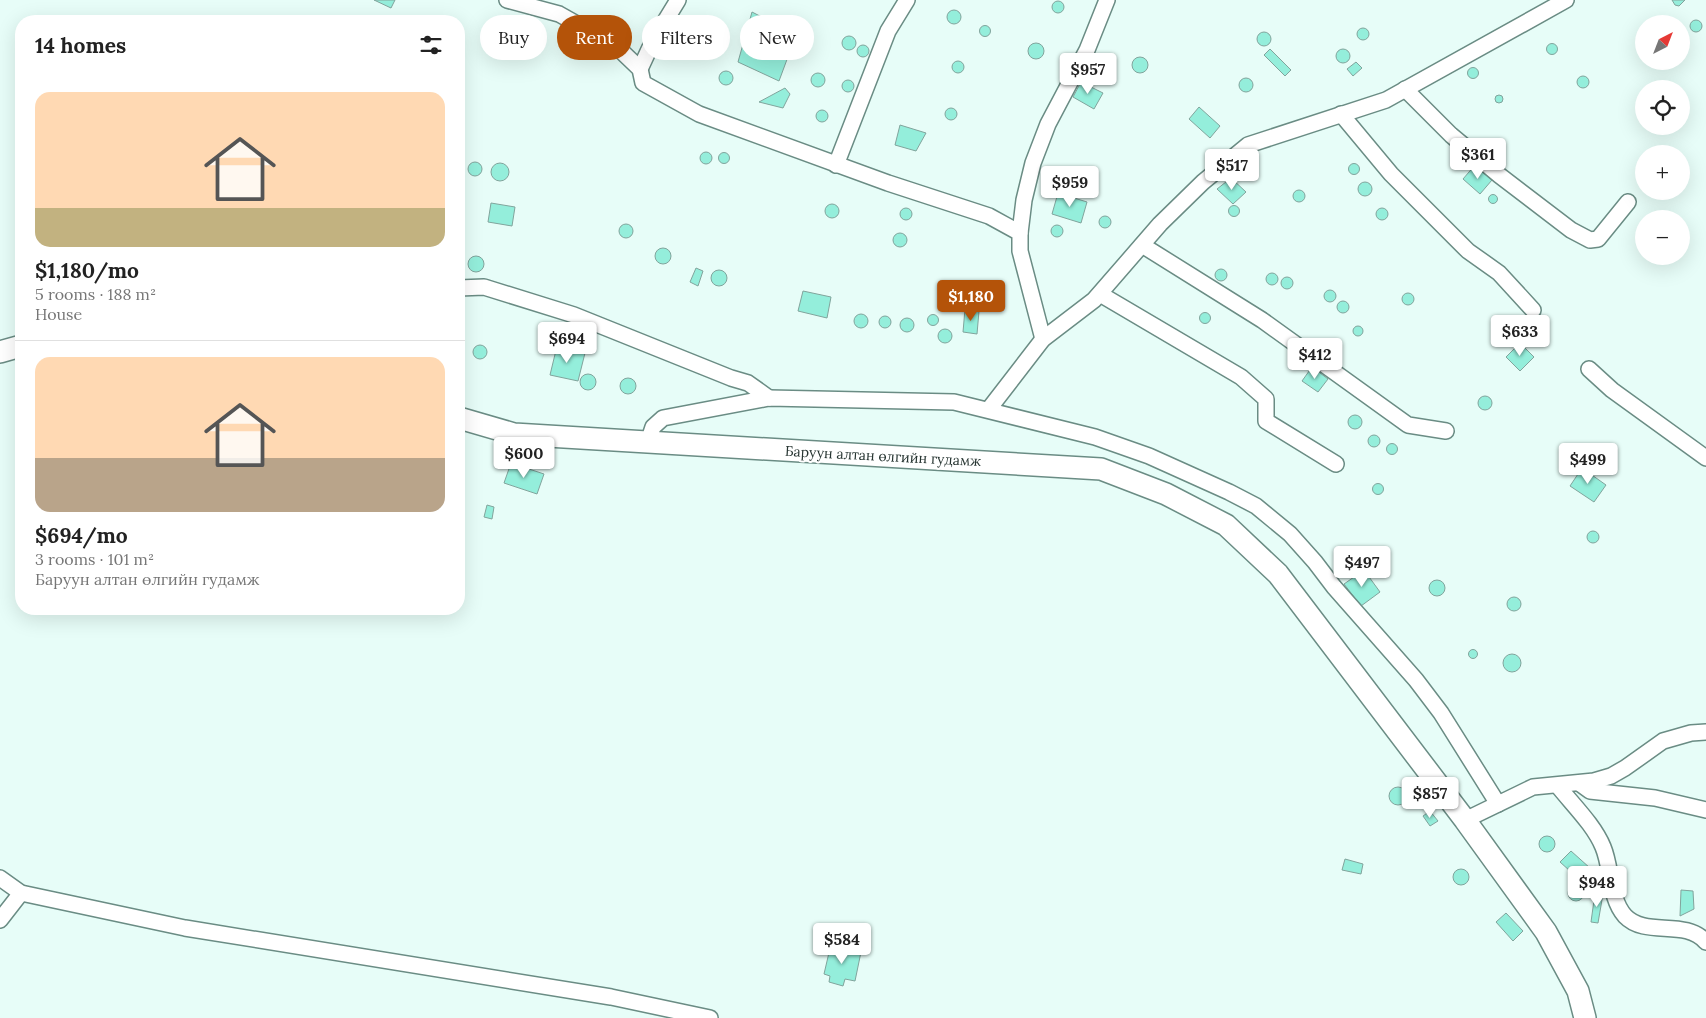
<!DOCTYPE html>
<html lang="en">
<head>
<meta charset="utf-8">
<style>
	body { margin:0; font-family:Lora,serif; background:#f6f6f6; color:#222; height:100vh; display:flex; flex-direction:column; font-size:19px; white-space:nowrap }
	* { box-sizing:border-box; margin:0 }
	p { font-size:16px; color:#767676 }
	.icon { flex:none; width:28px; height:28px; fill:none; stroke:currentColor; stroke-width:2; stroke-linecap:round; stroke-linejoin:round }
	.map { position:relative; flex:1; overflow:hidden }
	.side { position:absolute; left:15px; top:15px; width:450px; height:600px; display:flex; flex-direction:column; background:#fff; border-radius:20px; box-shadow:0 5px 20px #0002 }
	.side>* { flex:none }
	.guide { position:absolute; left:480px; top:15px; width:475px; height:45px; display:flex; gap:10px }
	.needle { width:32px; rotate:42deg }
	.buttons { position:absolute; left:1635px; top:15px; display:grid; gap:10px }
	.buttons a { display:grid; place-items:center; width:55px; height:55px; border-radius:50%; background:#fff; box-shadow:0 5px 20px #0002; font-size:25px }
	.price { position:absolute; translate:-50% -42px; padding:0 11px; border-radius:5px; background:#fff; color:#222; font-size:16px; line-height:32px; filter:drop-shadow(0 1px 2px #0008) }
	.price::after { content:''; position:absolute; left:50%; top:30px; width:15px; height:11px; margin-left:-8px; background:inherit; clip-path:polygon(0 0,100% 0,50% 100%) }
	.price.current { background:#b45309; color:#fff }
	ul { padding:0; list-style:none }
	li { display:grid; align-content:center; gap:10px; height:265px; padding:0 20px }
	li+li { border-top:1px solid #e0e0e0 }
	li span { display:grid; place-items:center; height:155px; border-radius:15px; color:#555 }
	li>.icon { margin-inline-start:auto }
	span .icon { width:90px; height:90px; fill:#fffc; stroke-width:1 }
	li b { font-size:21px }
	h2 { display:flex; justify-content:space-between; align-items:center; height:60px; padding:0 20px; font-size:21px }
	.chip { padding:0 18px; border-radius:22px; background:#fff; box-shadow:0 5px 20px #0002; font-size:18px; line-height:45px }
	.chip.current { background:#b45309; color:#fff }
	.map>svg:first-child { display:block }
	.building { fill:#94eedb; stroke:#81a49c }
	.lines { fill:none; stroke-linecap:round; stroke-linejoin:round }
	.street-casing { stroke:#6a8c84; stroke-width:18 }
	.secondary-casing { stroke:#6a8c84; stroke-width:24 }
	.street { stroke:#fff; stroke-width:15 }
	.secondary { stroke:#fff; stroke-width:21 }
	.labels { text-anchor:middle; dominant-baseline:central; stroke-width:4; stroke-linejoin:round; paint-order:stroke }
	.street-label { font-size:14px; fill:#263431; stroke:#fff }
</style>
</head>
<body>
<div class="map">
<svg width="1706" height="1018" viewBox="0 0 1706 1018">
	<rect width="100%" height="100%" fill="#e7fdf8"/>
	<g class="building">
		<polygon points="374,0 395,0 391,8"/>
		<polygon points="1672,0 1685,0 1679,6 1675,5"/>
		<circle cx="1058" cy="7" r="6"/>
		<circle cx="954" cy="17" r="7"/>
		<polygon points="752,12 789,31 789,54 779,81 738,62"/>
		<circle cx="1696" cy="26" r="6"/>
		<circle cx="985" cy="31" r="5.5"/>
		<circle cx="1363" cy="34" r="6"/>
		<circle cx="1264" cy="39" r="7"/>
		<circle cx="803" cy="41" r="6"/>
		<circle cx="849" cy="43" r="7"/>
		<circle cx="696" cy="47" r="7"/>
		<circle cx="1036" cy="51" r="8"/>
		<circle cx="1552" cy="49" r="5.5"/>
		<circle cx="863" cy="51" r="6"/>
		<circle cx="1343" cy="56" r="7"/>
		<polygon points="1270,49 1291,70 1285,76 1264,55"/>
		<circle cx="1140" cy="65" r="8"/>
		<circle cx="958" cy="67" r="6"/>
		<polygon points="1356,62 1362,68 1353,76 1347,69"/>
		<circle cx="1473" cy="73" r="5.5"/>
		<circle cx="726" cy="78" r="7"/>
		<circle cx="818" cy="80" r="7"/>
		<circle cx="1583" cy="82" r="6"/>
		<circle cx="1246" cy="85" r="7"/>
		<circle cx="848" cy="86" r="6"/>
		<polygon points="1081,82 1103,93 1094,109 1073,97"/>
		<polygon points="785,88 790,94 783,108 759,102"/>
		<circle cx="1499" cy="99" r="4"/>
		<polygon points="1199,107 1220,126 1210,138 1189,119"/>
		<circle cx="951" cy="114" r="6"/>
		<circle cx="822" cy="116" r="6"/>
		<polygon points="900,125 926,133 916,151 895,145"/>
		<circle cx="706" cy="158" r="6"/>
		<circle cx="724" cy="158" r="5.5"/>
		<circle cx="475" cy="169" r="7"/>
		<circle cx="500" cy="172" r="9"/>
		<circle cx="1354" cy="169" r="5.5"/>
		<polygon points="1475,165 1492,180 1480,194 1463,179"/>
		<polygon points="1231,178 1246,192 1233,204 1217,189"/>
		<circle cx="1365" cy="189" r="7"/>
		<circle cx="1299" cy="196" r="6"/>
		<polygon points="1058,193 1087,202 1081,223 1052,214"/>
		<circle cx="1493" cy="199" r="4.5"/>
		<polygon points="491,203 515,207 512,226 488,222"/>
		<circle cx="832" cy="211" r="7"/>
		<circle cx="1234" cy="211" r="5.5"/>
		<circle cx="1382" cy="214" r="6"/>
		<circle cx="906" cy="214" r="6"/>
		<circle cx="1105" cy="222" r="6"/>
		<circle cx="626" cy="231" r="7"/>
		<circle cx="1057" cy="231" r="6"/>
		<circle cx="900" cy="240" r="7"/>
		<circle cx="663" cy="256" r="8"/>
		<circle cx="476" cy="264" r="8"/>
		<polygon points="696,268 703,271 698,286 690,282"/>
		<circle cx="1221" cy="275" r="6"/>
		<circle cx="719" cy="278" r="8"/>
		<circle cx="1272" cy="279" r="6"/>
		<circle cx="1287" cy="283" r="6"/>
		<circle cx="1330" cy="296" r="6"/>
		<polygon points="803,291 831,297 827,318 798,311"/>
		<circle cx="1408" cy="299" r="6"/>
		<circle cx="1343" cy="307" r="6"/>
		<polygon points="965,309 979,311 977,334 963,332"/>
		<circle cx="1205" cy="318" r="5.5"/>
		<circle cx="861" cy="321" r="7"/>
		<circle cx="933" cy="320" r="5.5"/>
		<circle cx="885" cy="322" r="6"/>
		<circle cx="907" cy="325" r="7"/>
		<circle cx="1358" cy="331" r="5"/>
		<circle cx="945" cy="336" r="7"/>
		<polygon points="1520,343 1534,357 1520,371 1506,357"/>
		<circle cx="480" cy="352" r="7"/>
		<polygon points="557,346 585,353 578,381 550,375"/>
		<polygon points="1312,367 1328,379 1318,392 1302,381"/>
		<circle cx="588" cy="382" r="8"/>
		<circle cx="628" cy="386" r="8"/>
		<circle cx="1485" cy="403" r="7"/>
		<circle cx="1355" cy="422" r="7"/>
		<circle cx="1374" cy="441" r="6"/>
		<circle cx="1392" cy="449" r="5.5"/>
		<polygon points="511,463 544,474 537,494 504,483"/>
		<polygon points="1582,468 1606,485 1594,502 1570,486"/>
		<circle cx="1378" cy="489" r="5.5"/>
		<polygon points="487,505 494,507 492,519 484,517"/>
		<circle cx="1593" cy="537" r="6"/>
		<polygon points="1364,570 1380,592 1361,606 1344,584"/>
		<circle cx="1437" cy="588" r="8"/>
		<circle cx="1514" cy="604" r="7"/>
		<circle cx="1473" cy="654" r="4.5"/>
		<circle cx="1512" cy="663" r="9"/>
		<circle cx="1398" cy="796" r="9"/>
		<polygon points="1430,811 1438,821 1430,826 1423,816"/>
		<circle cx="1547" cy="844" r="8"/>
		<polygon points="1571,851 1590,868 1580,880 1560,862"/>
		<polygon points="1345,859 1363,864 1361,874 1342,870"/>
		<circle cx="1461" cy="877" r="8"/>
		<circle cx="1576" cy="893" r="8"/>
		<polygon points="1681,890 1693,891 1694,909 1680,916"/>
		<polygon points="1595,893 1603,894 1598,923 1591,922"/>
		<polygon points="1506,913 1523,931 1513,941 1496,922"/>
		<polygon points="831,944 861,952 855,981 845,979 843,986 829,982 830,976 824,974"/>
	</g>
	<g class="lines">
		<defs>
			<g id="street">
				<polyline points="507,0 559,14 616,46 640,69 643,83 699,114 888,183 989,216 1020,233 1020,251 1043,339"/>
				<polyline points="640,69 653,41 678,0"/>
				<polyline points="1405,89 1451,135 1499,175 1571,230 1590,240 1598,239 1628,202"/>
				<polyline points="1341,114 1391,174 1468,251 1499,273 1533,310"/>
				<polyline points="836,165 888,31 907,0"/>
				<polyline points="1020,233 1024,200 1033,163 1048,124 1087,50 1107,0"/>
				<polyline points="1142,245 1262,320 1408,425 1446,431"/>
				<polyline points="459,288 484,287 574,315 731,378 748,383 769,398"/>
				<polyline points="1100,294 1241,377 1266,399 1266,421 1336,464"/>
				<polyline points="1589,369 1612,390 1706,458"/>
				<polyline points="989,409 1043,339 1094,300 1160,224 1203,182 1248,145 1386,100 1566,0"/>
				<polyline points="648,442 653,427 663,418 769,398 954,402 1095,437 1149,456 1229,492 1256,506 1290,534 1315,562 1334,587 1416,680 1441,713 1498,804"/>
				<polyline points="1579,783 1590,791 1655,798 1706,810"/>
				<path d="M1558,786c15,19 36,39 45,61 9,21 6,51 22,69 21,22 60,2 81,26"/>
				<polyline points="1465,820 1533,787 1594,781 1611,776 1625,768 1663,741 1691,733 1706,732"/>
				<polyline points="0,878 21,893 185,928 611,997 710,1018"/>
				<polyline points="0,920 21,893"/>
			</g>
			<g id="secondary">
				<polyline points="0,352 21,346"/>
				<polyline points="459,418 514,434 1101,469 1166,494 1226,525 1278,574 1465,820 1546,932 1578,991 1585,1018"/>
			</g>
		</defs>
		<use href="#street" class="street-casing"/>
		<use href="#secondary" class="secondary-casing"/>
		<use href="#street" class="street"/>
		<use href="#secondary" class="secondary"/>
	</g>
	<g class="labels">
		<g class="street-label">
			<text transform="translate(883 456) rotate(3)">Баруун алтан өлгийн гудамж</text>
		</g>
	</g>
</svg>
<div class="buttons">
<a><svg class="needle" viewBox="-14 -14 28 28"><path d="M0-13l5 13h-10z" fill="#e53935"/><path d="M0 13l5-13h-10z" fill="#767676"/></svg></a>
<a><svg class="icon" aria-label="locate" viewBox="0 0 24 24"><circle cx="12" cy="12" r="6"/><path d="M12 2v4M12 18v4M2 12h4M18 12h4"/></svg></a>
<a>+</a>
<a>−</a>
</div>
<b class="price" style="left:1088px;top:95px">$957</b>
<b class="price" style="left:1478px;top:180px">$361</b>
<b class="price" style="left:1232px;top:191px">$517</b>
<b class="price" style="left:1070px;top:208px">$959</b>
<b class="price current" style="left:971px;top:322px">$1,180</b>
<b class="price" style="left:1520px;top:357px">$633</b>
<b class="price" style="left:567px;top:364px">$694</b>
<b class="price" style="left:1315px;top:380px">$412</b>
<b class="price" style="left:524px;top:479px">$600</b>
<b class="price" style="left:1588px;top:485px">$499</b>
<b class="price" style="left:1362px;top:588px">$497</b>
<b class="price" style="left:1430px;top:819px">$857</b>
<b class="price" style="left:1597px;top:908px">$948</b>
<b class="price" style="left:842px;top:965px">$584</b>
<div class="guide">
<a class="chip">Buy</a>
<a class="chip current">Rent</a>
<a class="chip">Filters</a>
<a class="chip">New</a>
</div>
<section class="side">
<h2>14 homes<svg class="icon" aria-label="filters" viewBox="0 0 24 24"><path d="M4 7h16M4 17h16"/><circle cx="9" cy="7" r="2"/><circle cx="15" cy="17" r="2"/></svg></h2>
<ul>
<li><span style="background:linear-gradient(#ffd9b3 75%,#c2b280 0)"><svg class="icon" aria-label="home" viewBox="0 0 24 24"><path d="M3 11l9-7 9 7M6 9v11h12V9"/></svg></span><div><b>$1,180/mo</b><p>5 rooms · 188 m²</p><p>House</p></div></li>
<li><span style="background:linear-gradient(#ffd9b3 65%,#b9a48a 0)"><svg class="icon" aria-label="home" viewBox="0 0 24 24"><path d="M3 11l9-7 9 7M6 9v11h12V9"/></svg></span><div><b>$694/mo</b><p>3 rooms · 101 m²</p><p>Баруун алтан өлгийн гудамж</p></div></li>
</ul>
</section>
</div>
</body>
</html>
